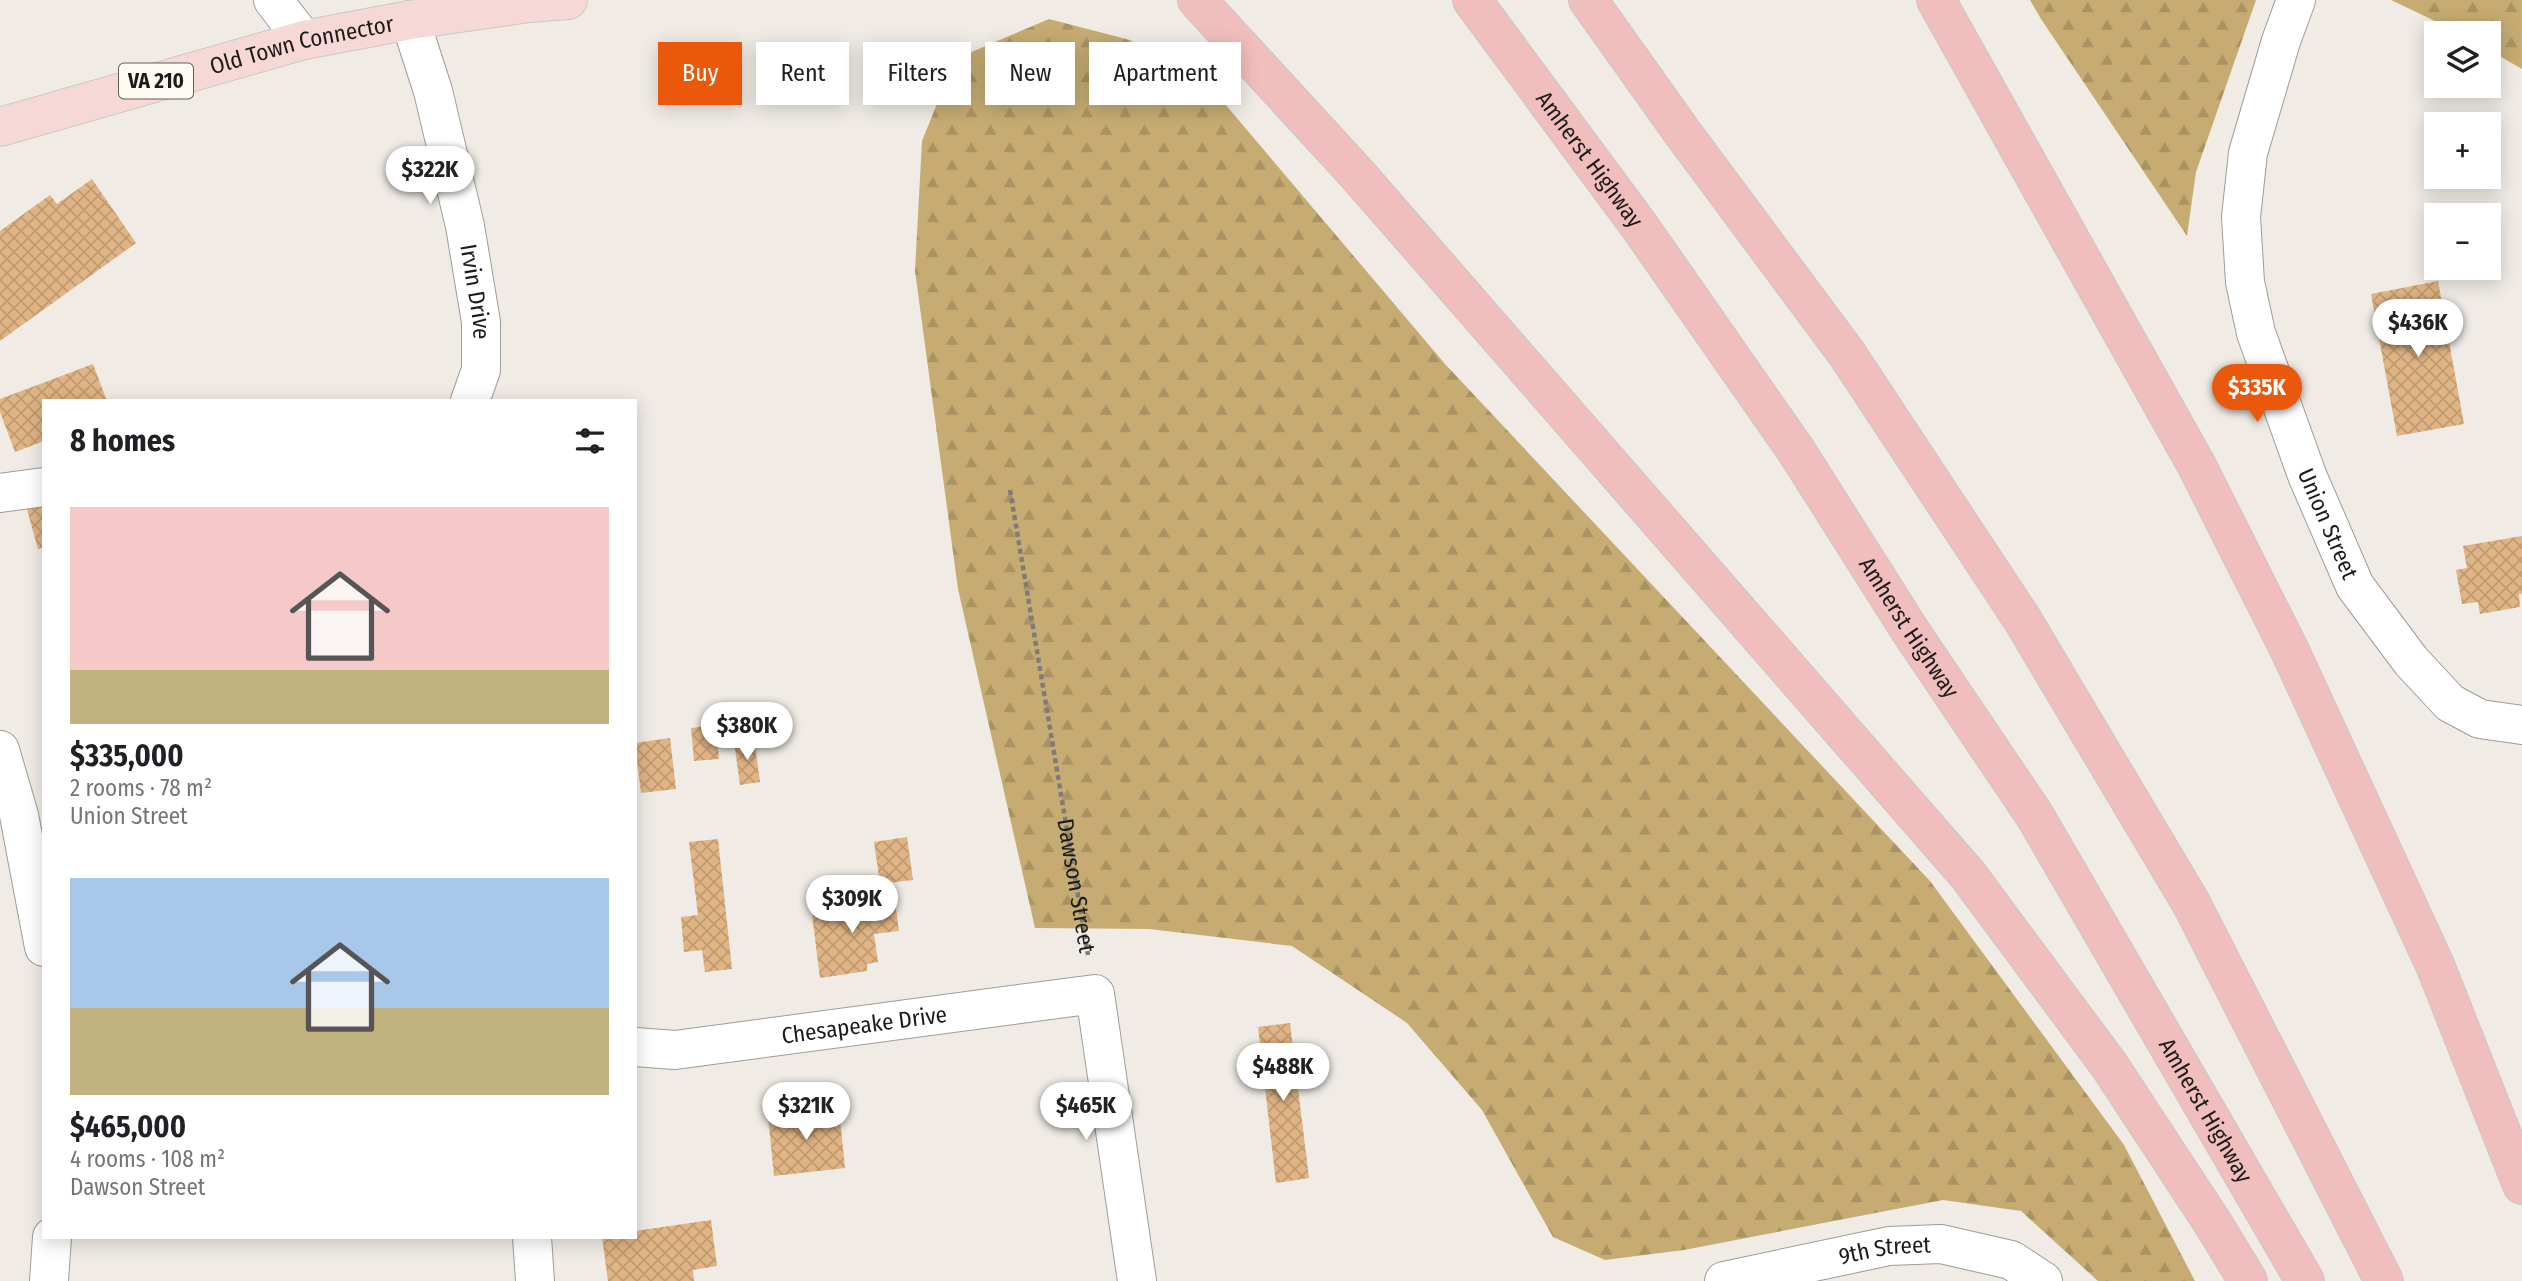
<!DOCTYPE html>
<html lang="en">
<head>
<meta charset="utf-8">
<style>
	body { margin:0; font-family:"Fira Sans Condensed",sans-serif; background:#f2f2f2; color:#202124; height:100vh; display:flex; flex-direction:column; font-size:26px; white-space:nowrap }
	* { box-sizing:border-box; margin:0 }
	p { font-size:23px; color:#757577 }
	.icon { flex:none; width:38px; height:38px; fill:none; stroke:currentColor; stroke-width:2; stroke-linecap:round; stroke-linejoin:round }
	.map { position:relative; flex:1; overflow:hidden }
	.panel { position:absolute; left:42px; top:399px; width:595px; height:840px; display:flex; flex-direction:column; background:#fff; border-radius:0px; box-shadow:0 4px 18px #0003 }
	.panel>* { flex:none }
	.top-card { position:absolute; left:658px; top:42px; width:665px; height:63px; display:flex; gap:14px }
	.fabs { position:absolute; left:2424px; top:21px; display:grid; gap:14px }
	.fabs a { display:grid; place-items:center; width:77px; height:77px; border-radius:0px; background:#fff; box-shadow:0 4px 18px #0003; font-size:35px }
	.price { position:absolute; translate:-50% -60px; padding:0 16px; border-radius:24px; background:#fff; color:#222; font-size:23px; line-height:46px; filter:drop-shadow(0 2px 4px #0008) }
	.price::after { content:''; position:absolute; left:50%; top:42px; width:21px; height:16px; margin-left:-10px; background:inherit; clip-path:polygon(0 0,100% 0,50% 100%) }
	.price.selected { background:#ea580c; color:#fff }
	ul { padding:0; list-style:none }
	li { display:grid; align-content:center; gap:14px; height:371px; padding:0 28px }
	li span { display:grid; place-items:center; height:217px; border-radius:0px; color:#555 }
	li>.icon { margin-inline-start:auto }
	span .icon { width:126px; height:126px; fill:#fffc; stroke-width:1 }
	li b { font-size:30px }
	h2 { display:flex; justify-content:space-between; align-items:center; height:84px; padding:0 28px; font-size:30px }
	.tag { padding:0 24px; border-radius:0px; background:#fff; box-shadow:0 4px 18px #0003; font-size:24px; line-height:63px }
	.tag.selected { background:#ea580c; color:#fff }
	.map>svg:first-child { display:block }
	.forest { fill:url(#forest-firs) }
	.building { fill:url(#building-cross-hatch) }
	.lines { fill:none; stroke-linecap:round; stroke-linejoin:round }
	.minor-casing { stroke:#9f9c96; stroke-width:40 }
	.major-casing { stroke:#c9c8c8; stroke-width:40 }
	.highway-casing { stroke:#c9c8c8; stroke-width:40 }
	.path { stroke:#7f7c78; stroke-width:4.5; stroke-dasharray:5 3.5; stroke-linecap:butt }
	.minor { stroke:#fff; stroke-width:38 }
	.major { stroke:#f6d8d7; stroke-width:38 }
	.highway { stroke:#f0bebd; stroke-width:38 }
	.labels { text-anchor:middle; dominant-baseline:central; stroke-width:6; stroke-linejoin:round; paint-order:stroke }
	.shield { fill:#fdfaf2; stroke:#605e5a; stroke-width:2 }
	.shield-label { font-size:21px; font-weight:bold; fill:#1d1b19 }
	.street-label { font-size:23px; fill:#1d1b19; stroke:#fdfaf2 }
</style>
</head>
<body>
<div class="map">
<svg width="2522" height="1281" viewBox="0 0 2522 1281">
	<defs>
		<pattern id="forest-firs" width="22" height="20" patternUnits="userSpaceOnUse" patternTransform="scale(1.75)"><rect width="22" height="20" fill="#c6ac72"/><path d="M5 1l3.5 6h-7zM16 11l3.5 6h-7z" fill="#aa9362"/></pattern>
		<pattern id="building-cross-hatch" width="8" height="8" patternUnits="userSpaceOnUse" patternTransform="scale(1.75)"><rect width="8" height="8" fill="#e0b484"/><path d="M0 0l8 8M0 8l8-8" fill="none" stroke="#c09a71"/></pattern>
	</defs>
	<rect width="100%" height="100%" fill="#f0ece5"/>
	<g class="forest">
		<polygon points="2030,0 2256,0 2196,172 2187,236 2041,19"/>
		<polygon points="2391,0 2522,0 2522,69 2489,50 2488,33 2460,33"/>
		<polygon points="1049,19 1130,40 1214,91 1445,364 1930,881 2124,1145 2195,1281 2098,1281 2021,1211 1943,1200 1684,1250 1605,1260 1553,1237 1482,1110 1407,1023 1292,946 1149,929 1035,928 958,589 915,271 922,141 955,59"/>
	</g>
	<g class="building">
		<polygon points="92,179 136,243 0,341 0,231 50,195 57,204"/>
		<polygon points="2438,281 2464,424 2397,436 2371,294"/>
		<polygon points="93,364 107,401 44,401 44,441 15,452 0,412 0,399"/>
		<polygon points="44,497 44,547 38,549 25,502"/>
		<polygon points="2522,536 2522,594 2519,594 2520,607 2480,614 2478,602 2462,604 2456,570 2467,568 2463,546"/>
		<polygon points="716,725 719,759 694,761 691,728"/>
		<polygon points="670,738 676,789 641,793 635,743"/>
		<polygon points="754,739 760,782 740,785 734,741"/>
		<polygon points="907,837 913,880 880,884 874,842"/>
		<polygon points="718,839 732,969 705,972 702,950 684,952 681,917 698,915 689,842"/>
		<polygon points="886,891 888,910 896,909 899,931 874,934 878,962 867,964 867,971 820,978 812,915 851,910 850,896"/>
		<polygon points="1290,1023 1309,1178 1276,1183 1258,1027"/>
		<polygon points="839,1109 845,1168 774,1176 768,1116"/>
		<polygon points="711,1220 717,1266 693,1270 694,1281 608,1281 602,1237 635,1237 635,1231"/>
	</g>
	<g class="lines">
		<defs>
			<g id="minor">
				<polyline points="273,0 304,40"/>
				<path id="s2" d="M2296,0l-15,41 -33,112 -7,64 4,65 11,51 51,142 48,111 56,75 39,42 30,16 42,6"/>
				<path id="s3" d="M410,20l23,71 32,135 16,96v48l-11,31"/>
				<polyline points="0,493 44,487"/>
				<polyline points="0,750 19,815 44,947"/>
				<path id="s4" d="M635,1047l40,3 420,-56 42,287"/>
				<polyline points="532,1237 535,1281"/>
				<polyline points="49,1281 52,1237"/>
				<path id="s5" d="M1724,1281l165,-35 52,-2 70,16 32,21"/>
			</g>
			<g id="major">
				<path id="s6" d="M0,127l304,-87 106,-20 119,-17 39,-3"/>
			</g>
			<g id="highway">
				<polyline points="1197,0 1357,174 1968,875 2109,1065 2214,1225 2248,1281"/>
				<path id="s7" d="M1472,0l168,227 157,225 114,180 124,184 270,465"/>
				<polyline points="1588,0 1682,132 1847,354 2022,619 2191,903 2384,1281"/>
				<polyline points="1936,0 2197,466 2290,651 2435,965 2522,1185"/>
			</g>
		</defs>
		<use href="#minor" class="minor-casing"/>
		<use href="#major" class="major-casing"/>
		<use href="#highway" class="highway-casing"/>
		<path class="path" id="s1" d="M1010,490l78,465"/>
		<use href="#minor" class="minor"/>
		<use href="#major" class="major"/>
		<use href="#highway" class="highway"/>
	</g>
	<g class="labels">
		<rect class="shield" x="119" y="63.5" width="74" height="35" rx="5"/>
		<g class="shield-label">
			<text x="156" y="81">VA 210</text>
		</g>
		<g class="street-label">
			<text stroke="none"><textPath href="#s6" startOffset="313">Old Town Connector</textPath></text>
			<text stroke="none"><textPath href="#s7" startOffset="198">Amherst Highway</textPath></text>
			<text stroke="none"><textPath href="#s3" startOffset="280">Irvin Drive</textPath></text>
			<text stroke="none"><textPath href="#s2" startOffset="546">Union Street</textPath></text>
			<text stroke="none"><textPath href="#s7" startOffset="765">Amherst Highway</textPath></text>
			<text stroke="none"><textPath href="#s1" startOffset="401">Dawson Street</textPath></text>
			<text stroke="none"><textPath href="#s4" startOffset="231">Chesapeake Drive</textPath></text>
			<text stroke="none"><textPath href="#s7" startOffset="1332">Amherst Highway</textPath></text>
			<text stroke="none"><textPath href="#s5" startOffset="164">9th Street</textPath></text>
		</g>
	</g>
</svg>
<div class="fabs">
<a><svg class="icon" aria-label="layers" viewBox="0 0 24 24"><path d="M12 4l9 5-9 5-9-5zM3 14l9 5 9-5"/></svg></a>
<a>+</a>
<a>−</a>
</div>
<b class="price" style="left:430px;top:206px">$322K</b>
<b class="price" style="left:2418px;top:359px">$436K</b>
<b class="price selected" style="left:2257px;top:424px">$335K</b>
<b class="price" style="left:747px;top:762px">$380K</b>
<b class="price" style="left:852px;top:935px">$309K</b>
<b class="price" style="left:1283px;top:1103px">$488K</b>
<b class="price" style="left:806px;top:1142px">$321K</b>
<b class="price" style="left:1086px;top:1142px">$465K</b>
<div class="top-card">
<a class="tag selected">Buy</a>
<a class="tag">Rent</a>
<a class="tag">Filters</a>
<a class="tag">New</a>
<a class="tag">Apartment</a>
</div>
<section class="panel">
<h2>8 homes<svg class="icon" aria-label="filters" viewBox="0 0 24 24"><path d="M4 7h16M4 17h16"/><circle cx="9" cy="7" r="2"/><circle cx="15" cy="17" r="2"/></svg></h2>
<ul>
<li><span style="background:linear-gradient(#f6c9c9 75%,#c2b280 0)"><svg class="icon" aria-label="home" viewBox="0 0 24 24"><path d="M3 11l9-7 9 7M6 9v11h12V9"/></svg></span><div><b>$335,000</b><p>2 rooms · 78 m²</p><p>Union Street</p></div></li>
<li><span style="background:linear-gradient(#a9c7e8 60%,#c2b280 0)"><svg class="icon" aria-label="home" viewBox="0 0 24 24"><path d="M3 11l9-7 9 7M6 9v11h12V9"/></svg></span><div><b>$465,000</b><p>4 rooms · 108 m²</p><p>Dawson Street</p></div></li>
</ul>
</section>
</div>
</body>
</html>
